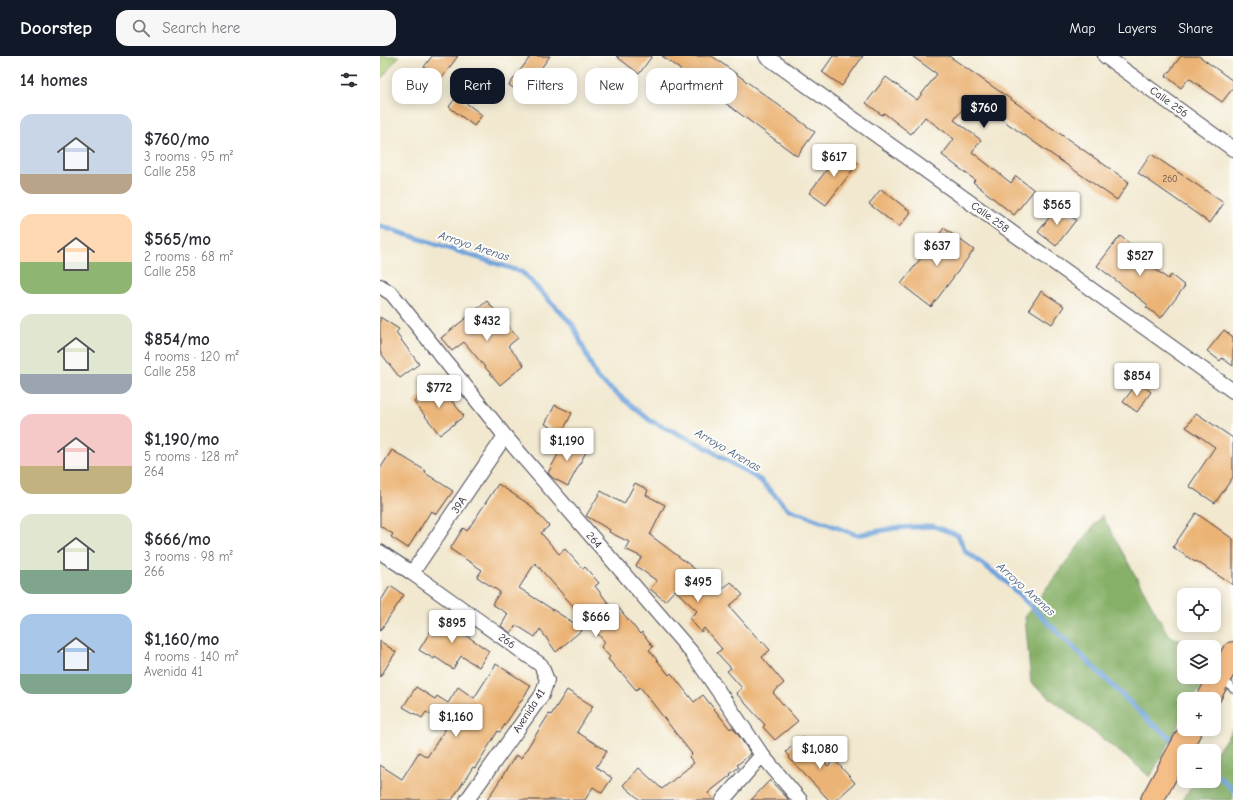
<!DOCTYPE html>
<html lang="en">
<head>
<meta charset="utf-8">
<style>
	body { margin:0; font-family:"Comic Neue",sans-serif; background:#f7f7f7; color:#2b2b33; height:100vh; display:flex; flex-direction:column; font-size:15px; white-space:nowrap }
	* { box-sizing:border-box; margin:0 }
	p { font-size:13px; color:#7c7c81 }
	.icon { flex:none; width:22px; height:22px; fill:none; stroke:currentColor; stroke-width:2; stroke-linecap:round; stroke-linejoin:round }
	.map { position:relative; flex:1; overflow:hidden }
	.details { display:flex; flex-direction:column; background:#fff; width:380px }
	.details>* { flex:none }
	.guide { position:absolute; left:12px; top:12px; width:380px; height:36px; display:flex; gap:8px }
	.tools { position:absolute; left:797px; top:532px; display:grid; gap:8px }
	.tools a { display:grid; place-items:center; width:44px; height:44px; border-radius:8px; background:#fff; box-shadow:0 2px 10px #0003; font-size:20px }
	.price { position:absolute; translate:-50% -34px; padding:0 9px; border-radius:4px; background:#fff; color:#222; font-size:13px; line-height:26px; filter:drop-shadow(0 1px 2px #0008) }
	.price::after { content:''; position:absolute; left:50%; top:24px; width:12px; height:9px; margin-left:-6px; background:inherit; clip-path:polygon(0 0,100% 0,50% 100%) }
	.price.on { background:#111827; color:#fff }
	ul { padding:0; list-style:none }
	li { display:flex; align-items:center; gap:12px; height:100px; padding:0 20px }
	li span { display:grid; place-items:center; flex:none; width:112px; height:80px; border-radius:12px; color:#555 }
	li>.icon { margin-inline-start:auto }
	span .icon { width:48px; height:48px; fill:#fffc; stroke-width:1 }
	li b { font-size:17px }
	h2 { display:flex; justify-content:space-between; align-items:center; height:48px; padding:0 20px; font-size:17px }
	.tag { padding:0 14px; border-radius:12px; background:#fff; box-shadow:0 2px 10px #0003; font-size:14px; line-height:36px }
	.tag.on { background:#111827; color:#fff }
	header { display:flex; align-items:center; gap:24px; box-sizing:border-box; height:56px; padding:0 20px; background:#111827; color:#fff }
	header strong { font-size:19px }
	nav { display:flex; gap:22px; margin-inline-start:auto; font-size:14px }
	.search { width:280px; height:36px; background:#f7f7f7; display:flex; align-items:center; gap:10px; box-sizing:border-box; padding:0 14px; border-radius:12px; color:#7c7c81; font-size:15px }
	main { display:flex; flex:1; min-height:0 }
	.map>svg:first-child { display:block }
	.green { fill:#a9cd77; stroke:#667859 }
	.forest { fill:#86b068; stroke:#546952 }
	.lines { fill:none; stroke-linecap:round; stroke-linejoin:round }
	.stream { stroke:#6ea3db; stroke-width:5 }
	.building { fill:#ebb374 }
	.lane-casing { stroke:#414051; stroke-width:9 }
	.street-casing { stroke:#414051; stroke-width:16 }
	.primary-casing { stroke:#414051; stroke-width:24 }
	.lane { stroke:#fff; stroke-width:7 }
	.street { stroke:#fff; stroke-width:14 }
	.primary { stroke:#f6be87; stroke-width:22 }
	.labels { text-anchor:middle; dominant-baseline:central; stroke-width:4; stroke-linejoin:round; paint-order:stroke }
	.number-label { font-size:9px; fill:#544649 }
	.street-label { font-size:11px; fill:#22223b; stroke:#fdfcf7 }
	.water-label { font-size:12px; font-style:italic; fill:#445c83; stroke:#fdfcf7 }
</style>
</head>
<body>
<header>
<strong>Doorstep</strong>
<div class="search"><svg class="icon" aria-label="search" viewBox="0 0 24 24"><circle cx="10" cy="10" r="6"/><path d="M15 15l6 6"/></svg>Search here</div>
<nav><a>Map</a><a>Layers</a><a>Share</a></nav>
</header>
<main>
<section class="details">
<h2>14 homes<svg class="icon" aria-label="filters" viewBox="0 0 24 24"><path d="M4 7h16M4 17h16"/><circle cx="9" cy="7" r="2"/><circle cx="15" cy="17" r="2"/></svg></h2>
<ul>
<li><span style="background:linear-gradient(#c9d6e8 75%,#b9a48a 0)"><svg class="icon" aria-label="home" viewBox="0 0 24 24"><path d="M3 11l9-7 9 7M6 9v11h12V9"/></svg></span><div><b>$760/mo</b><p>3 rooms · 95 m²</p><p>Calle 258</p></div></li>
<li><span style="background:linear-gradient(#ffd9b3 60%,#8fb573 0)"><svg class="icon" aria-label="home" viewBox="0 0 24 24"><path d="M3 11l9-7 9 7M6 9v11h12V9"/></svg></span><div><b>$565/mo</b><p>2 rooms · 68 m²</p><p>Calle 258</p></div></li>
<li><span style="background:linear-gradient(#dfe7d0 75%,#9aa5b1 0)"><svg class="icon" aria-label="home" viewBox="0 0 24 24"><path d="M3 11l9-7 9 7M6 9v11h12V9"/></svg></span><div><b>$854/mo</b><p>4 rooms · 120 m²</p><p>Calle 258</p></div></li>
<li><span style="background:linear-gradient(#f6c9c9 65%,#c2b280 0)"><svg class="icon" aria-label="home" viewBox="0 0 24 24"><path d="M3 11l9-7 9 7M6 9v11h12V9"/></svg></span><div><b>$1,190/mo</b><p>5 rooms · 128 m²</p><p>264</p></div></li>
<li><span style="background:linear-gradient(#dfe7d0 70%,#7fa58c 0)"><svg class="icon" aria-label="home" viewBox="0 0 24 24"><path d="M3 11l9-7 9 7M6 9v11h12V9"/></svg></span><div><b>$666/mo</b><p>3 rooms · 98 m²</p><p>266</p></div></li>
<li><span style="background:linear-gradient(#a9c7e8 75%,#7fa58c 0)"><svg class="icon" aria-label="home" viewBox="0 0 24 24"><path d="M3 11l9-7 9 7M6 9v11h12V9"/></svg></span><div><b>$1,160/mo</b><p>4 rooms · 140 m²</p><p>Avenida 41</p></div></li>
</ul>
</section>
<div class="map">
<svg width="853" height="744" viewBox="0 0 853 744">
	<rect width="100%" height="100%" fill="#fdfcf7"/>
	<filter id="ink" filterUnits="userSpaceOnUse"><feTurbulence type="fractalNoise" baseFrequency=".025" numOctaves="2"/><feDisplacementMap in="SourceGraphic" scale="8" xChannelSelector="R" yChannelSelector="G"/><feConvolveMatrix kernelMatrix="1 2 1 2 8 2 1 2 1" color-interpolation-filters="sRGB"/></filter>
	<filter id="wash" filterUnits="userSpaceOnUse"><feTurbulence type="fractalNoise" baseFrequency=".012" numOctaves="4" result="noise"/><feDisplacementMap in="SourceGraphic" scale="16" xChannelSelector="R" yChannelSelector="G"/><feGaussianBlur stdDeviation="0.9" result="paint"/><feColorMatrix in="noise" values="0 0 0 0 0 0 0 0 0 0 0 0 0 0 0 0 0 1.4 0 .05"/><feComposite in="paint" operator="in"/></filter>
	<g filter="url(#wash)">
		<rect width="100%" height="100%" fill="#f1e8cf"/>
		<polygon class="green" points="0,0 19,0 0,24"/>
		<g class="forest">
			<polygon points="722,459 788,579 815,591 804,591 804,621 826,621 814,643 804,643 804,660 770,721 755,708 651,627 645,560"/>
			<polygon points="853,673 853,744 802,744 816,725 834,725 834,700"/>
		</g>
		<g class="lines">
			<g class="stream">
				<polyline points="0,170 142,216 193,269 217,322 271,365 322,389 380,424 408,453 477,479 515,472 553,470 578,479 585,495 624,524 769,665 797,687"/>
				<polyline points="834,716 853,734"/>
			</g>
		</g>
		<g id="blocks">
			<g class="building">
				<polygon points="52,0 78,0 61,23 44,11"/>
				<polygon points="151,0 170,0 142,38 129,29"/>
				<polygon points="236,0 272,0 259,18"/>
				<polygon points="282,0 332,0 435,76 417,100"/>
				<polygon points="453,0 483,0 462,30 442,16"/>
				<polygon points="532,0 569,0 749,126 737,144 591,42 574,64 601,84 592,96 631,127 636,120 654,134 634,159 593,126 595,124 562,99 574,83 545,61 531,78 504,57 502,59 486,47 506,21 537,44 557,18"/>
				<polygon points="801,0 819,0 853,25 853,32 842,46 809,22 801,32 786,20"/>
				<polygon points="77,40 102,59 94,70 69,51"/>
				<polygon points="462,94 478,107 446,149 429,137"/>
				<polygon points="771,98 844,147 830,167 758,117"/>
				<polygon points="501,133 531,156 519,171 489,148"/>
				<polygon points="678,150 696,164 676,190 658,176"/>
				<polygon points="564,172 594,194 551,251 521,228"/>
				<polygon points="740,180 758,194 755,198 788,223 791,219 805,230 781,262 766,251 768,249 717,210"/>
				<polygon points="661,235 684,250 672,268 649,253"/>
				<polygon points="107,245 138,282 128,290 144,309 120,329 84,286 72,295 61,282"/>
				<polygon points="0,261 19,273 16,277 39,308 20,322 0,296"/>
				<polygon points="844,274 853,281 853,310 842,302 840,305 827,295"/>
				<polygon points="758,326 771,336 757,356 743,346"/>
				<polygon points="57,327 84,360 60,379 34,346"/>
				<polygon points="175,349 192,357 182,377 165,368"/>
				<polygon points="816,357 853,382 853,421 835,447 809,430 835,391 806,371"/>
				<polygon points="186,383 207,394 188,430 173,422 168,417"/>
				<polygon points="12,394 46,415 45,417 73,435 57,458 51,455 28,492 11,481 13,478 0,470 0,413"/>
				<polygon points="255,427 268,434 266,439 285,449 270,479 298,500 329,524 340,535 351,526 363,539 349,550 381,586 382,585 390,594 382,601 404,627 393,637 418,665 395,684 383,671 385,669 356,637 362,632 347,615 351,612 337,597 342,593 324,572 321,576 309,562 317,555 295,534 285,545 270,533 277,525 256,510 262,501 245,493 249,486 229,476 230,474 206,460 221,435 244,448"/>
				<polygon points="118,428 150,449 169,470 161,477 179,498 185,493 203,513 205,511 219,527 215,530 233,553 237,550 260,578 262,576 273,591 269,594 289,619 291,617 314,646 323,639 350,673 352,671 357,677 371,698 357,709 359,711 350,718 351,719 328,737 334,744 260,744 243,729 259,712 282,733 314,707 309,701 312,698 260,631 256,634 241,616 240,617 228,603 230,601 221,591 225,586 155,507 139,532 203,573 176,596 160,573 155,581 136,569 131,577 121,570 128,558 112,548 120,536 97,521 102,514 70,493 83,472 87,475"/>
				<polygon points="816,457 853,483 853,529 816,505 815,506 793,491"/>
				<polygon points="10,530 24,539 0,575 0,546"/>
				<polygon points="63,555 78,565 74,571 109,595 99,611 81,600 73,613 55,601 54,603 39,594"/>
				<polygon points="0,585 16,596 0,621"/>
				<polygon points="116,608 151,630 120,676 118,675 95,712 93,711 72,744 0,744 0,709 22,723 39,696 47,701 68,669 46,656 42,662 23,651 36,631 55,643 57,640 68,647 78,631 94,642"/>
				<polygon points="187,634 213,650 197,676 227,695 216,711 232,722 222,737 213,731 205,744 107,744 136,699 141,702 169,658 171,659"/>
				<polygon points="422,680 448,710 455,704 475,727 456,744 449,744 409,702 410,701 406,696"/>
				<polygon points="390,724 409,744 371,744"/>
			</g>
		</g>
	</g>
	<g filter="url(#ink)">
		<use href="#blocks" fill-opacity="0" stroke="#414051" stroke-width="1"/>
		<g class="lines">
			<defs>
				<polyline id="lane" points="843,622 853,633"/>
				<g id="street">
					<polyline points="386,0 853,335"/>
					<polyline points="725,0 853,93"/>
					<polyline points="0,230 12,238 125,380 313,598 382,699 420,744"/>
					<polyline points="0,496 32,517 161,609 167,624 162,639 87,744"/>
					<polyline points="32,517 125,380"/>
					<polyline points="343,744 382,699"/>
				</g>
				<g id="primary">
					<polyline points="828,643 853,597"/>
					<polyline points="772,744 811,673"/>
				</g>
			</defs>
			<use href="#lane" class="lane-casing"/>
			<use href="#street" class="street-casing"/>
			<use href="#primary" class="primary-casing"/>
			<use href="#lane" class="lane"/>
			<use href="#street" class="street"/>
			<use href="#primary" class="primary"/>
		</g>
	</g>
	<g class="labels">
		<g class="number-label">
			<text x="790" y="123">260</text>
		</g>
		<g class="street-label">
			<text transform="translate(789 46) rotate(36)">Calle 256</text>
			<text transform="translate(610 161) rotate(36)">Calle 258</text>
			<text transform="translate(79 449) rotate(-56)">39A</text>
			<text transform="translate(214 484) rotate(49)">264</text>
			<text transform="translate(127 585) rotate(36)">266</text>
			<text transform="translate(149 655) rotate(-57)">Avenida 41</text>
		</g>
		<g class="water-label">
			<text transform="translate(94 190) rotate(18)">Arroyo Arenas</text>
			<text transform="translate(348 394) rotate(30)">Arroyo Arenas</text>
			<text transform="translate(646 533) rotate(42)">Arroyo Arenas</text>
		</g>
	</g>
</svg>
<div class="tools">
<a><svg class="icon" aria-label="locate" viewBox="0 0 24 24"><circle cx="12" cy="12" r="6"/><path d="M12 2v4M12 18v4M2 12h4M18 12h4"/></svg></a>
<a><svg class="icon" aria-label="layers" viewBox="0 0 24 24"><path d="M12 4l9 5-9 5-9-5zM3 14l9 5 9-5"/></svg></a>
<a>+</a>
<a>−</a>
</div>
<b class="price on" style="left:604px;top:73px">$760</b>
<b class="price" style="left:454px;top:122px">$617</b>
<b class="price" style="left:677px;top:170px">$565</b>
<b class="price" style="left:557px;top:211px">$637</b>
<b class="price" style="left:760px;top:221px">$527</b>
<b class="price" style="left:107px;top:286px">$432</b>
<b class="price" style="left:757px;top:341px">$854</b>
<b class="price" style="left:59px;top:353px">$772</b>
<b class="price" style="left:187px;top:406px">$1,190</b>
<b class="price" style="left:318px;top:547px">$495</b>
<b class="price" style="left:216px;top:582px">$666</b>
<b class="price" style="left:72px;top:588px">$895</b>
<b class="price" style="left:76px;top:682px">$1,160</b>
<b class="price" style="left:440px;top:714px">$1,080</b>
<div class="guide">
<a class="tag">Buy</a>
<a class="tag on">Rent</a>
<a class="tag">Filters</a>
<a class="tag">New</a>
<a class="tag">Apartment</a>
</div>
</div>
</main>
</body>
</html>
